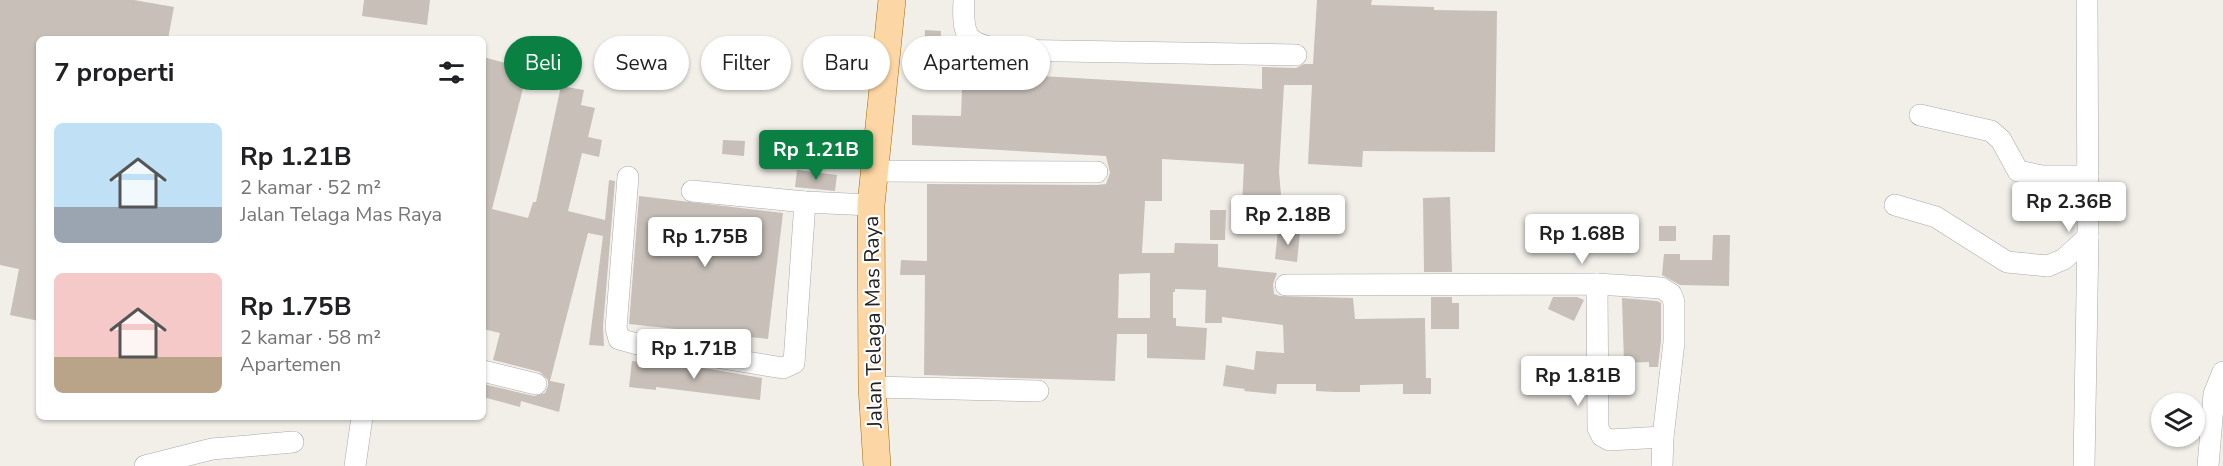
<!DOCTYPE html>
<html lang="id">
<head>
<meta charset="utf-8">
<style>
	body { margin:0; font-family:"Nunito Sans",sans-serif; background:#f6f6f6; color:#202124; height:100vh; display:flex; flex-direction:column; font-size:22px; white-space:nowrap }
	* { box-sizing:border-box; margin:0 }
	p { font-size:20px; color:#757577 }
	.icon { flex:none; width:33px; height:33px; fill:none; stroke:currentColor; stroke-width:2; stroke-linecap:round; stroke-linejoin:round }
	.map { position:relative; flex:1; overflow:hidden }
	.details { position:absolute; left:36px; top:36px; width:450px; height:384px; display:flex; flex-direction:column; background:#fff; border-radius:9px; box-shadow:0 2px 4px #0004 }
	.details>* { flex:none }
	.top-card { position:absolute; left:504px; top:36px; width:570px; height:54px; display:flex; gap:12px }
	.controls { position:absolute; left:2151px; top:393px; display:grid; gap:12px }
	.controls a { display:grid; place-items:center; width:54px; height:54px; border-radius:50%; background:#fff; box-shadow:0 2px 4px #0004; font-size:30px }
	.price { position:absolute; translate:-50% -51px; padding:0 14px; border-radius:6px; background:#fff; color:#222; font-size:20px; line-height:39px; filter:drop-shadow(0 2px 3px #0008) }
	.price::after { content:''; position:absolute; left:50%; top:36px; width:18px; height:14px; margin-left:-9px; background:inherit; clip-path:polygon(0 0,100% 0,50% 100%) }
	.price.active { background:#0b8043; color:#fff }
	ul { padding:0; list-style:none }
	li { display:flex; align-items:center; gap:18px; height:150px; padding:0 18px }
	li span { display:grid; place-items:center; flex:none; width:168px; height:120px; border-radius:9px; color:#555 }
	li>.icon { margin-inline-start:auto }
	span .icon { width:72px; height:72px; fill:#fffc; stroke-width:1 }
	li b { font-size:26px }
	h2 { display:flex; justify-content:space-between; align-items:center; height:72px; padding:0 18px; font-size:26px }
	.tag { padding:0 21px; border-radius:27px; background:#fff; box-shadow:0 2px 4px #0004; font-size:21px; line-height:54px }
	.tag.active { background:#0b8043; color:#fff }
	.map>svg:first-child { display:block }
	.building { fill:#c7bfb8; fill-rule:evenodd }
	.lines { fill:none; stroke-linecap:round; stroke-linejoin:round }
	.minor-casing { stroke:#a9a9a9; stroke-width:22 }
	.major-casing { stroke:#a06b00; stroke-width:28 }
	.minor { stroke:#fff; stroke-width:21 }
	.major { stroke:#fcd6a4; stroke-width:27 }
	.labels { text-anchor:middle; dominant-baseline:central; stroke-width:4.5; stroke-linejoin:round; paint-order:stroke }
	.street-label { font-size:21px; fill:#222; stroke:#fff }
</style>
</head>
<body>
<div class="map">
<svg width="2223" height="466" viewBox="0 0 2223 466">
	<rect width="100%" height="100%" fill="#f2efe9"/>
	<g class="building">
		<polygon points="0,0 134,0 174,7 168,39 39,39 39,321 10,315 19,269 0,265"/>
		<polygon points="364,0 430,0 427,25 362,16"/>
		<path d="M1317,0h55l-1,5 63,2v3l63,1 -2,141 -132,-1 -1,16 -54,-3 4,-79h-28l-5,87 3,34h-40l2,-42 -82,-5v42h-17l-3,52h32l1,-10 43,1v23l59,6 -4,11 1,10 6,2 73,2 2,21 70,-1 1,60h5v16h-28v-10l-43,1v7h-25l-19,-1v-7h-39l-1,10 -32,-3 1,-2 -22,-3 3,-21 28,5 2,-19 28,2 -1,-28 -61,-8v6h-17l1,-33 -31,-1v3h-2v26h3v8l31,2 -2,32 -58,-2v-24h-30l-2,47 -191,-6 1,-100h-25l1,-15 26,1v-77l170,1 9,-1 4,-11 -4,-17 -194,-11v-30l49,1 1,-27 -40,-2 3,-57 16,1 -1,39 322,19v-22l34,1 8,-4h9zM1150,273v45h-32l1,-44z"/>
		<polygon points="483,57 528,69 492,209 528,218 533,202 536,202 561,86 584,90 581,105 595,108 588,137 602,140 599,157 582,153 568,211 605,220 609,180 615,181 603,327 604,346 589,345 603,236 588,233 550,381 565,384 559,412 521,401 520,407 483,397 483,384 534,396 545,393 548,386 548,380 540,372 493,360 500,333 483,329"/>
		<polygon points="723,140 745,141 744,156 722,154"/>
		<polygon points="797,170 837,175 835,191 795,187"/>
		<polygon points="639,196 783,213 768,339 629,324"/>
		<polygon points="1450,197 1452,272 1424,272 1423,198"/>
		<polygon points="1210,210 1226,210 1225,240 1210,240"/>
		<rect x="1659" y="226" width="17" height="15"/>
		<polygon points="1278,230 1300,232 1297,262 1275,259"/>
		<polygon points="1713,235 1730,235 1729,286 1680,285 1662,275 1664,254 1680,254 1680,260 1712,260"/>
		<polygon points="1431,297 1452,297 1452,303 1459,303 1459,329 1431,329"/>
		<polygon points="1553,297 1577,297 1584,300 1574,321 1548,309"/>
		<polygon points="1622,298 1657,301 1661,303 1661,341 1658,367 1649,367 1649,362 1624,363"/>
		<polygon points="632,361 669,365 669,362 762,378 760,400 656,387 656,390 629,387"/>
	</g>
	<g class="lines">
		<defs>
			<g id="minor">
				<path d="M964,0c-2,39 3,44 41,50l291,5"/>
				<polyline points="1920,115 1991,131 2001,140 2018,171 2042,176 2088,176"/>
				<polyline points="873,171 1097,172"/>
				<polyline points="628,177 616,328 619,339 637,344 783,368 794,363 805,202"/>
				<polyline points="692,191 805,202 871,205"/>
				<polyline points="1895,205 1936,217 2007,262 2048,266 2064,259 2088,237"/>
				<polyline points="1597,284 1598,428 1602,436 1609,440 1663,437"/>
				<polyline points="1286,285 1597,284 1661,288 1671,294 1674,302 1674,342 1663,437 1662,466"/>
				<polyline points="483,371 536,384"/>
				<polyline points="872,387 1038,391"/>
				<polyline points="145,466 212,449 293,442"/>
				<polyline points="355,466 362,417"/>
				<polyline points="2084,466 2088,237 2087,0"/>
				<polyline points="2208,466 2214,394 2223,372"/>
			</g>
			<polyline id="major" points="877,466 872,387 871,205 892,0"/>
		</defs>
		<use href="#minor" class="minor-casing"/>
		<use href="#major" class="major-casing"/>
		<use href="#minor" class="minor"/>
		<use href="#major" class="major"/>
	</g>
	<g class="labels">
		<g class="street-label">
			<text transform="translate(873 322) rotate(-91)">Jalan Telaga Mas Raya</text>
		</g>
	</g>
</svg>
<div class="controls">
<a><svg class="icon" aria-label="layers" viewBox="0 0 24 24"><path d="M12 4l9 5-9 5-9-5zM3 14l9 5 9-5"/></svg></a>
</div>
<b class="price active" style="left:816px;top:181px">Rp 1.21B</b>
<b class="price" style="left:2069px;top:233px">Rp 2.36B</b>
<b class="price" style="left:1288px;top:246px">Rp 2.18B</b>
<b class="price" style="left:1582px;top:265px">Rp 1.68B</b>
<b class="price" style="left:705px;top:268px">Rp 1.75B</b>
<b class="price" style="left:694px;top:380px">Rp 1.71B</b>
<b class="price" style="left:1578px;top:407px">Rp 1.81B</b>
<div class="top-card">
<a class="tag active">Beli</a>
<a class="tag">Sewa</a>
<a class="tag">Filter</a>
<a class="tag">Baru</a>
<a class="tag">Apartemen</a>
</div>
<section class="details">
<h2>7 properti<svg class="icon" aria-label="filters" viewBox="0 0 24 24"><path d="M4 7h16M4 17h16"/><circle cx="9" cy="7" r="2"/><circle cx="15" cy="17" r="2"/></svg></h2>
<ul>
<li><span style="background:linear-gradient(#bfe0f5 70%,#9aa5b1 0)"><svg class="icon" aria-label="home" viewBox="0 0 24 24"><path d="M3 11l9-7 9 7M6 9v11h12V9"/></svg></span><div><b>Rp 1.21B</b><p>2 kamar · 52 m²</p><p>Jalan Telaga Mas Raya</p></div></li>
<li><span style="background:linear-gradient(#f6c9c9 70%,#b9a48a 0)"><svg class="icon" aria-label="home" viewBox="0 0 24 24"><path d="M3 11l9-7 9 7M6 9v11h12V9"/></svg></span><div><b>Rp 1.75B</b><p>2 kamar · 58 m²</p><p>Apartemen</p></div></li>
</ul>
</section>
</div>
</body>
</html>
